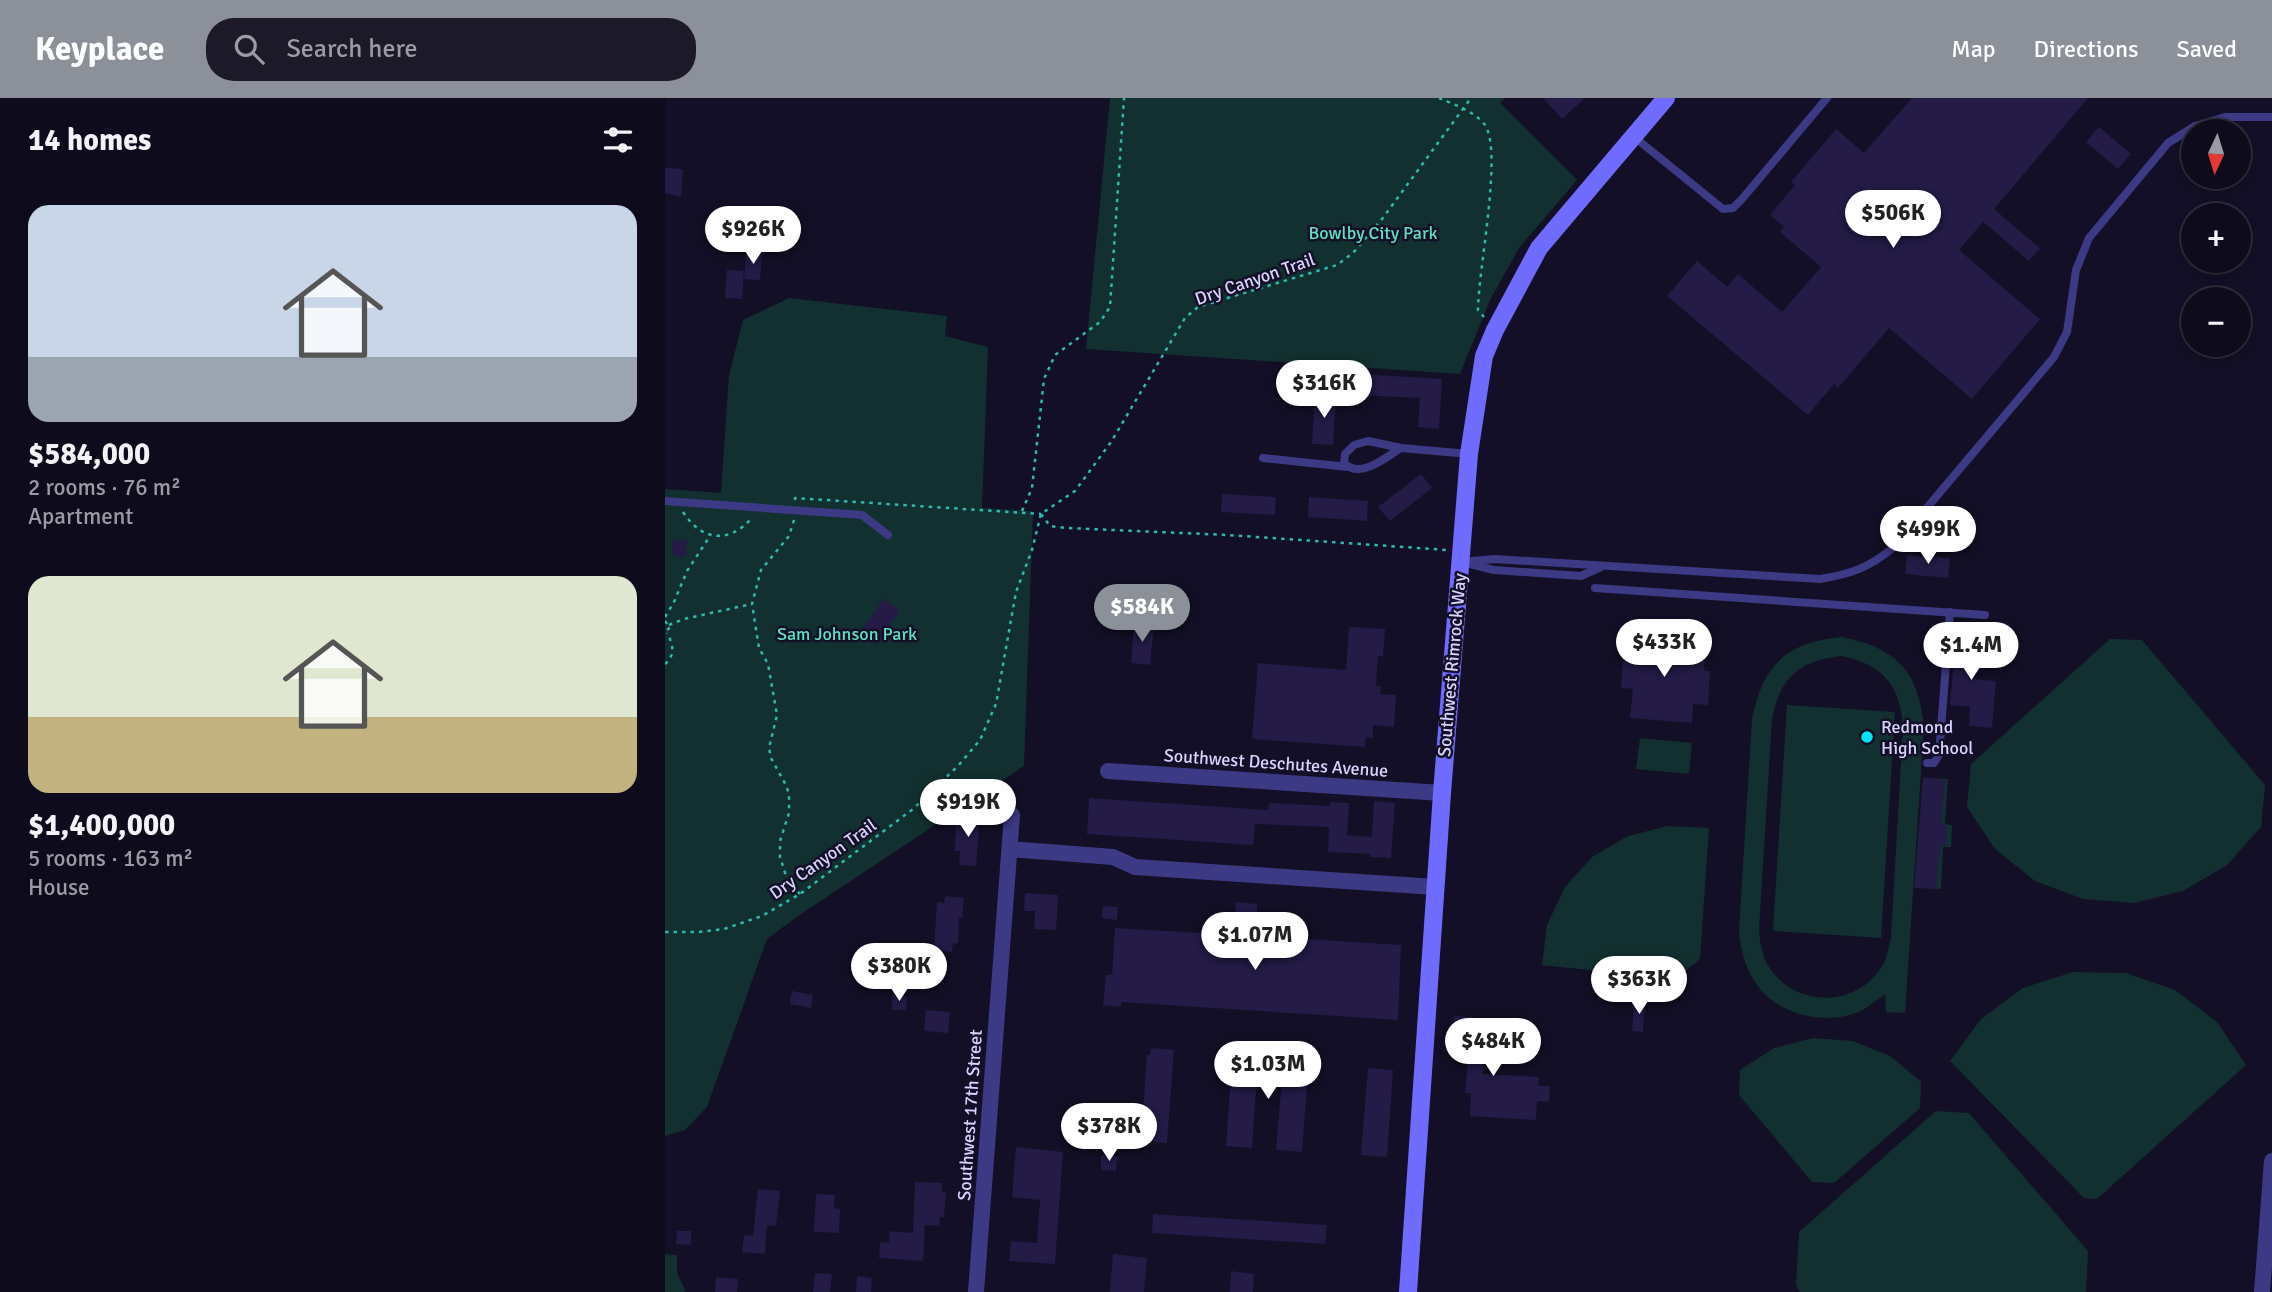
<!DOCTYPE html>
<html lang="en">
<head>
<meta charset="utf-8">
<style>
	body { margin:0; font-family:Signika,sans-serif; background:#1c1929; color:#f1f3f6; height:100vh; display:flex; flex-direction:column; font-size:26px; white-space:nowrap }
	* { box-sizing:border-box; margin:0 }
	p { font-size:23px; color:#9b9ba3 }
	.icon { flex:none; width:38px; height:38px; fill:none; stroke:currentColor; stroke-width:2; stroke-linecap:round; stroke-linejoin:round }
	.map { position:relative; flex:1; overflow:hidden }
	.details { display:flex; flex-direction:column; background:#0e0b1c; width:665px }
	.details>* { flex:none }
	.needle { width:46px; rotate:184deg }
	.tools { position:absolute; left:1516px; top:21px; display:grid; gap:14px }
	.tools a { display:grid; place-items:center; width:70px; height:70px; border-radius:50%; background:#0e0b1c; box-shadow:0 4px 10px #0003,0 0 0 2px #2e2b3b; font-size:35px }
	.price { position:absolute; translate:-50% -60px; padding:0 16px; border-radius:24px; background:#fff; color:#222; font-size:23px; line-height:46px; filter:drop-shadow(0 2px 4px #0008) }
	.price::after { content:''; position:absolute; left:50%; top:42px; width:21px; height:16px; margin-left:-10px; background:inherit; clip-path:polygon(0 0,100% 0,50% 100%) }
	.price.active { background:#8c9099; color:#fff }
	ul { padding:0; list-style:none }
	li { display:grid; align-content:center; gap:14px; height:371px; padding:0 28px }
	li span { display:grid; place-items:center; height:217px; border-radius:21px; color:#555 }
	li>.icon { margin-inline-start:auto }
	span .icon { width:126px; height:126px; fill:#fffc; stroke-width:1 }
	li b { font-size:30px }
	h2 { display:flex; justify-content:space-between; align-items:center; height:84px; padding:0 28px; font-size:30px }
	header { display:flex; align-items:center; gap:42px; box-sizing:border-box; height:98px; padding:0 35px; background:#8c9099; color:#fff }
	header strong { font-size:33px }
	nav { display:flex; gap:38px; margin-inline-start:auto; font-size:24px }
	.search { width:490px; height:63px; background:#1c1929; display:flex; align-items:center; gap:18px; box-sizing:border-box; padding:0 24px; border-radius:28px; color:#9b9ba3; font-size:26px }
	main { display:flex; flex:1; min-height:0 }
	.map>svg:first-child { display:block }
	.green { fill:#12302f; fill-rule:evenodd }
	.building { fill:#241b47 }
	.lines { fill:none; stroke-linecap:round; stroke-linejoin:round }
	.path { stroke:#2fb8b0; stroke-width:2.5; stroke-dasharray:3.5 5; stroke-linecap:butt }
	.service { stroke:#3d3a85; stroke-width:8 }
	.minor { stroke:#3d3a85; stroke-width:16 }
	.secondary { stroke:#6f6bff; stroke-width:18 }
	.poi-dot { fill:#00e5ff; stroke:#130f26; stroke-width:2.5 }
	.labels { text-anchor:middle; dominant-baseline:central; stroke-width:5; stroke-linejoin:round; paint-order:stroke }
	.park-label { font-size:18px; fill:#5fe0c0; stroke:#130f26 }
	.street-label { font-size:18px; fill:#d9d4ff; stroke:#130f26 }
	.poi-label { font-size:18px; fill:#d9d4ff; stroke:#130f26; text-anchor:start }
</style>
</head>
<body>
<header>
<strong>Keyplace</strong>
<div class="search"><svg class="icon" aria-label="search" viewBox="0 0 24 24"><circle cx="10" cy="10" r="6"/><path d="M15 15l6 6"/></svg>Search here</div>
<nav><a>Map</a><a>Directions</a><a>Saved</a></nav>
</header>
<main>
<section class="details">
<h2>14 homes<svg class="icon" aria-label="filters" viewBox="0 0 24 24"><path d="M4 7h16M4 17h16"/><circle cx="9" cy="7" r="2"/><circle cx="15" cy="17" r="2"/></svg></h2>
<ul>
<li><span style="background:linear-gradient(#c9d6e8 70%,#9aa5b1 0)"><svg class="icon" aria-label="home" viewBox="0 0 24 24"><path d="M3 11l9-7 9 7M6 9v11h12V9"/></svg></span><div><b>$584,000</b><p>2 rooms · 76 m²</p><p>Apartment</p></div></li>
<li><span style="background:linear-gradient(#dfe7d0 65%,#c2b280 0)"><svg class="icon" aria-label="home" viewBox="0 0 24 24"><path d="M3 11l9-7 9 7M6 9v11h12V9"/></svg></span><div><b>$1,400,000</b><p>5 rooms · 163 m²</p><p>House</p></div></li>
</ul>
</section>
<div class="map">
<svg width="1607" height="1194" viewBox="0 0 1607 1194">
	<rect width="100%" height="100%" fill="#130f26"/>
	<g class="green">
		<polygon points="445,0 840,0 835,5 912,82 854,150 825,202 795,276 421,251"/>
		<polygon points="124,200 282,218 280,238 323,249 317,410 368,413 359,668 136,816 102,841 42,1009 20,1032 0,1038 0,391 56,395 64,277 78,222"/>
		<path d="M1177,539c55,11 76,34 82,89l-19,287 -19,-1 -1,-18c-7,5 -14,11 -22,16 -34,17 -87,6 -108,-28 -11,-17 -14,-32 -16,-51l13,-212c11,-55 35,-77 90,-82zM1177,558c41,9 58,29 61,71l-12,210c-2,7 -3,15 -5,21 -20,48 -85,53 -115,12 -9,-12 -11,-26 -12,-41l13,-210c8,-41 27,-59 70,-63z"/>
		<polygon points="1445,541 1477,542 1600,687 1596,729 1562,767 1518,793 1469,805 1418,801 1370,783 1330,751 1302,709 1306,666"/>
		<polygon points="1122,607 1230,614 1216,840 1108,833"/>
		<polygon points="975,640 1027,645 1024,676 971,671"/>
		<polygon points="1258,680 1283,681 1280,726 1287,727 1286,749 1278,749 1276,791 1251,790"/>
		<polygon points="1003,728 1044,730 1035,861 1010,881 877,867 882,827 900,789 927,759 963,738"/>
		<polygon points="1408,874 1461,875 1510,892 1552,924 1581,967 1432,1101 1419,1100 1285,963 1316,921 1358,890"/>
		<polygon points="1148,940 1188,943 1225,958 1256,984 1255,1010 1169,1085 1147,1084 1074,997 1075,972 1109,950"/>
		<polygon points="1271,1013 1304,1015 1423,1153 1421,1194 1135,1194 1131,1187 1134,1134"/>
		<polygon points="0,1156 12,1157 12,1175 21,1194 0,1194"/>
	</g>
	<g class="building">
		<polygon points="878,0 920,0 897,21"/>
		<polygon points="1247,0 1423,0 1329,111 1375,150 1364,163 1318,124 1294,152 1375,221 1307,301 1224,230 1173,290 1169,286 1143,317 1002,198 1032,163 1062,189 1073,176 1117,214 1156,169 1115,134 1119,129 1105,117 1130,87 1126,84 1171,31 1199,55"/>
		<polygon points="1434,29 1466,56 1453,71 1421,44"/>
		<polygon points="0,70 18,71 16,99 0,95"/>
		<polygon points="81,155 97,156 95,182 79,181"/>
		<polygon points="62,172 79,173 77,201 60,200"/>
		<polygon points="695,276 777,281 774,331 753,329 755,300 694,297"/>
		<polygon points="650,297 671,298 668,347 647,346"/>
		<polygon points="756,376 767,390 725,423 713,409"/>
		<polygon points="557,396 611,399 610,417 556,414"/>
		<polygon points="644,399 703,403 702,423 643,419"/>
		<polygon points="8,441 22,442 21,459 7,458"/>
		<polygon points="1242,457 1285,460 1283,480 1240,476"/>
		<polygon points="218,501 235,512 212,547 195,535"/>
		<polygon points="469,526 489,528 485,567 466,565"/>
		<polygon points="684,529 720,531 718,558 713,558 711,588 716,588 715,596 731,597 729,629 708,627 708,640 701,639 700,649 587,641 593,565 681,572"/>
		<polygon points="1292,529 1311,530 1307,581 1331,583 1327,630 1304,628 1305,609 1285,607"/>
		<polygon points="992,531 1002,531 1001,550 1040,554 1039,573 1045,573 1043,607 1028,606 1027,625 965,620 968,591 956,590 960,537 991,540"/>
		<polygon points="1258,680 1280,682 1276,726 1282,726 1281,748 1275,747 1271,791 1249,789"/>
		<polygon points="424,700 603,712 604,705 665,708 665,704 684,705 682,737 707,739 709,703 730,705 726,760 705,759 705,756 663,754 664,729 590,726 588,747 422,736"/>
		<polygon points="296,717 315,718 311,768 294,767 295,753 290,753 291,724 295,724"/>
		<polygon points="360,795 393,797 391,832 369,831 370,813 359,813"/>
		<polygon points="280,798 299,800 297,820 294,820 293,846 288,845 287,854 269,852 272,804 279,805"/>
		<polygon points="571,804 592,806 591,838 736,847 733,922 456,904 456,909 438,907 441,877 447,877 450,830 569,837"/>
		<polygon points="438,808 453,809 452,822 437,820"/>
		<polygon points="127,893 148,897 146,910 125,906"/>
		<polygon points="227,897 242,898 241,912 227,912"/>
		<polygon points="969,903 980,903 978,934 967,933"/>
		<polygon points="261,912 285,914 283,935 259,933"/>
		<polygon points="789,918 822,921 817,976 874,979 873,988 885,988 884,1004 872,1003 871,1022 805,1018 806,995 800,995 803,960 786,959"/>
		<polygon points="486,950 509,952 502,1045 476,1043 482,957 485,957"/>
		<polygon points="621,959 644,960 637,1054 611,1052 617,980 592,978 587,1050 561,1048 567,961 608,964 608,962 621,963"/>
		<polygon points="703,970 728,972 722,1059 696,1057"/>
		<polygon points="351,1049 398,1054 390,1166 344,1163 346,1143 372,1145 375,1102 347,1099"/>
		<polygon points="436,1057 452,1058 451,1073 436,1072"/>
		<polygon points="250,1084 277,1085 277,1094 281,1094 279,1119 275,1119 274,1128 260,1127 258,1163 214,1160 215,1144 224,1145 225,1133 248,1135"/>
		<polygon points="93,1091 115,1093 111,1128 102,1127 100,1156 77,1154 79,1137 88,1138"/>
		<polygon points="151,1096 170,1097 169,1110 175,1111 174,1135 149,1134"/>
		<polygon points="488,1116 662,1127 660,1146 487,1135"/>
		<polygon points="12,1133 26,1133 26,1147 11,1146"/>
		<polygon points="448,1156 482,1160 479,1194 445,1194"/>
		<polygon points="566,1173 589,1176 588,1194 565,1194"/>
		<polygon points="150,1175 167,1176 165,1194 148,1194"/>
		<polygon points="192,1178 207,1180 206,1194 191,1194"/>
		<polygon points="51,1179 73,1181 72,1194 50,1194"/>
	</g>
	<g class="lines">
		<g class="path">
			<path d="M774,0c14,6 37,14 46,27 18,27 -7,146 -7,185l6,7"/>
			<polyline points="130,402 130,400 376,416"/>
			<polyline points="357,413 367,390 379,281 390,257 435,224 445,209 459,0"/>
			<path d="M18,414c18,28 45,33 69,6"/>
			<polyline points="376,416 385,428 402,430 563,437 782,452"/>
			<polyline points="129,422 124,438 96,472 87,506 94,550 103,566 112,617 104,650 106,660 122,689 124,698 124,715 115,743 115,759 122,781 135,796"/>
			<polyline points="0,519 9,504 22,473 45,438"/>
			<polyline points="0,523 5,529 0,535"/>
			<polyline points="4,527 19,521 87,506"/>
			<path d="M0,566c11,-9 8,-20 2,-31"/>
			<polyline points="0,834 33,834 59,831 97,818 135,796 248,711 293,668 315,642 331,606 351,494 367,452 376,416 410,393 446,344 520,220 533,209 672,167 688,155 717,121 806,0"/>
		</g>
		<g class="service">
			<polyline points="968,38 1058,111 1068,110 1077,101 1162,0"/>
			<path d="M703,343l33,7c-15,9 -41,32 -57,15l1,-9 9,-9z"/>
			<polyline points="736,350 804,356"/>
			<polyline points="598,360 683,369"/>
			<polyline points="0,403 197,417 223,437"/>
			<path d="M796,464l34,-3 325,20c31,-5 48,-11 73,-31l161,-191 13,-25 9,-62 13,-32 79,-95 27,-17 30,-9h47"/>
			<polyline points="801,465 829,472 916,478 936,469"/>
			<polyline points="930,490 1320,517"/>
			<polyline points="1262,665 1269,665 1274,657 1285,514"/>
		</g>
		<g class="minor">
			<polyline points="443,673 777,695"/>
			<polyline points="345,751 448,759 470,769 770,789"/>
			<polyline points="311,1194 347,717"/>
			<polyline points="1597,1194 1607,1063"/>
		</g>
		<polyline class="secondary" points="743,1194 777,695 804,356 819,258 830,232 874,150 1001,0"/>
	</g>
	<circle class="poi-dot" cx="1202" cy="639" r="7"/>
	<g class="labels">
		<g class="park-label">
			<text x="708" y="135">Bowlby City Park</text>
			<text x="182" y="536">Sam Johnson Park</text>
		</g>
		<g class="street-label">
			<text transform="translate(590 181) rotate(-19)">Dry Canyon Trail</text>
			<text transform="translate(787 567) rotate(-85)">Southwest Rimrock Way</text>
			<text transform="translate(611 665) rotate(4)">Southwest Deschutes Avenue</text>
			<text transform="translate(158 761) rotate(-35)">Dry Canyon Trail</text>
			<text transform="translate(305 1017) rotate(-86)">Southwest 17th Street</text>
		</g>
		<g class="poi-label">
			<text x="1216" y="629">Redmond<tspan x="1216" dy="21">High School</tspan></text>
		</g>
	</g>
</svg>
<div class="tools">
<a><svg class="needle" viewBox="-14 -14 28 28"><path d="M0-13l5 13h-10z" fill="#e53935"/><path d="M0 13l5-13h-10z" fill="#9b9ba3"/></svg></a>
<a>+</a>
<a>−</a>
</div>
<b class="price" style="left:1228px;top:152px">$506K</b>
<b class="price" style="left:88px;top:168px">$926K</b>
<b class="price" style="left:659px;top:322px">$316K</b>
<b class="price" style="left:1263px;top:468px">$499K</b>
<b class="price active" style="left:477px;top:546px">$584K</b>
<b class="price" style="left:999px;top:581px">$433K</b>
<b class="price" style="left:1306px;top:584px">$1.4M</b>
<b class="price" style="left:303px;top:741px">$919K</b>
<b class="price" style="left:590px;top:874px">$1.07M</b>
<b class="price" style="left:234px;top:905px">$380K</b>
<b class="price" style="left:974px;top:918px">$363K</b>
<b class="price" style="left:828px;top:980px">$484K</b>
<b class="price" style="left:603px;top:1003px">$1.03M</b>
<b class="price" style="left:444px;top:1065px">$378K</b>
</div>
</main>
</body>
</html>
